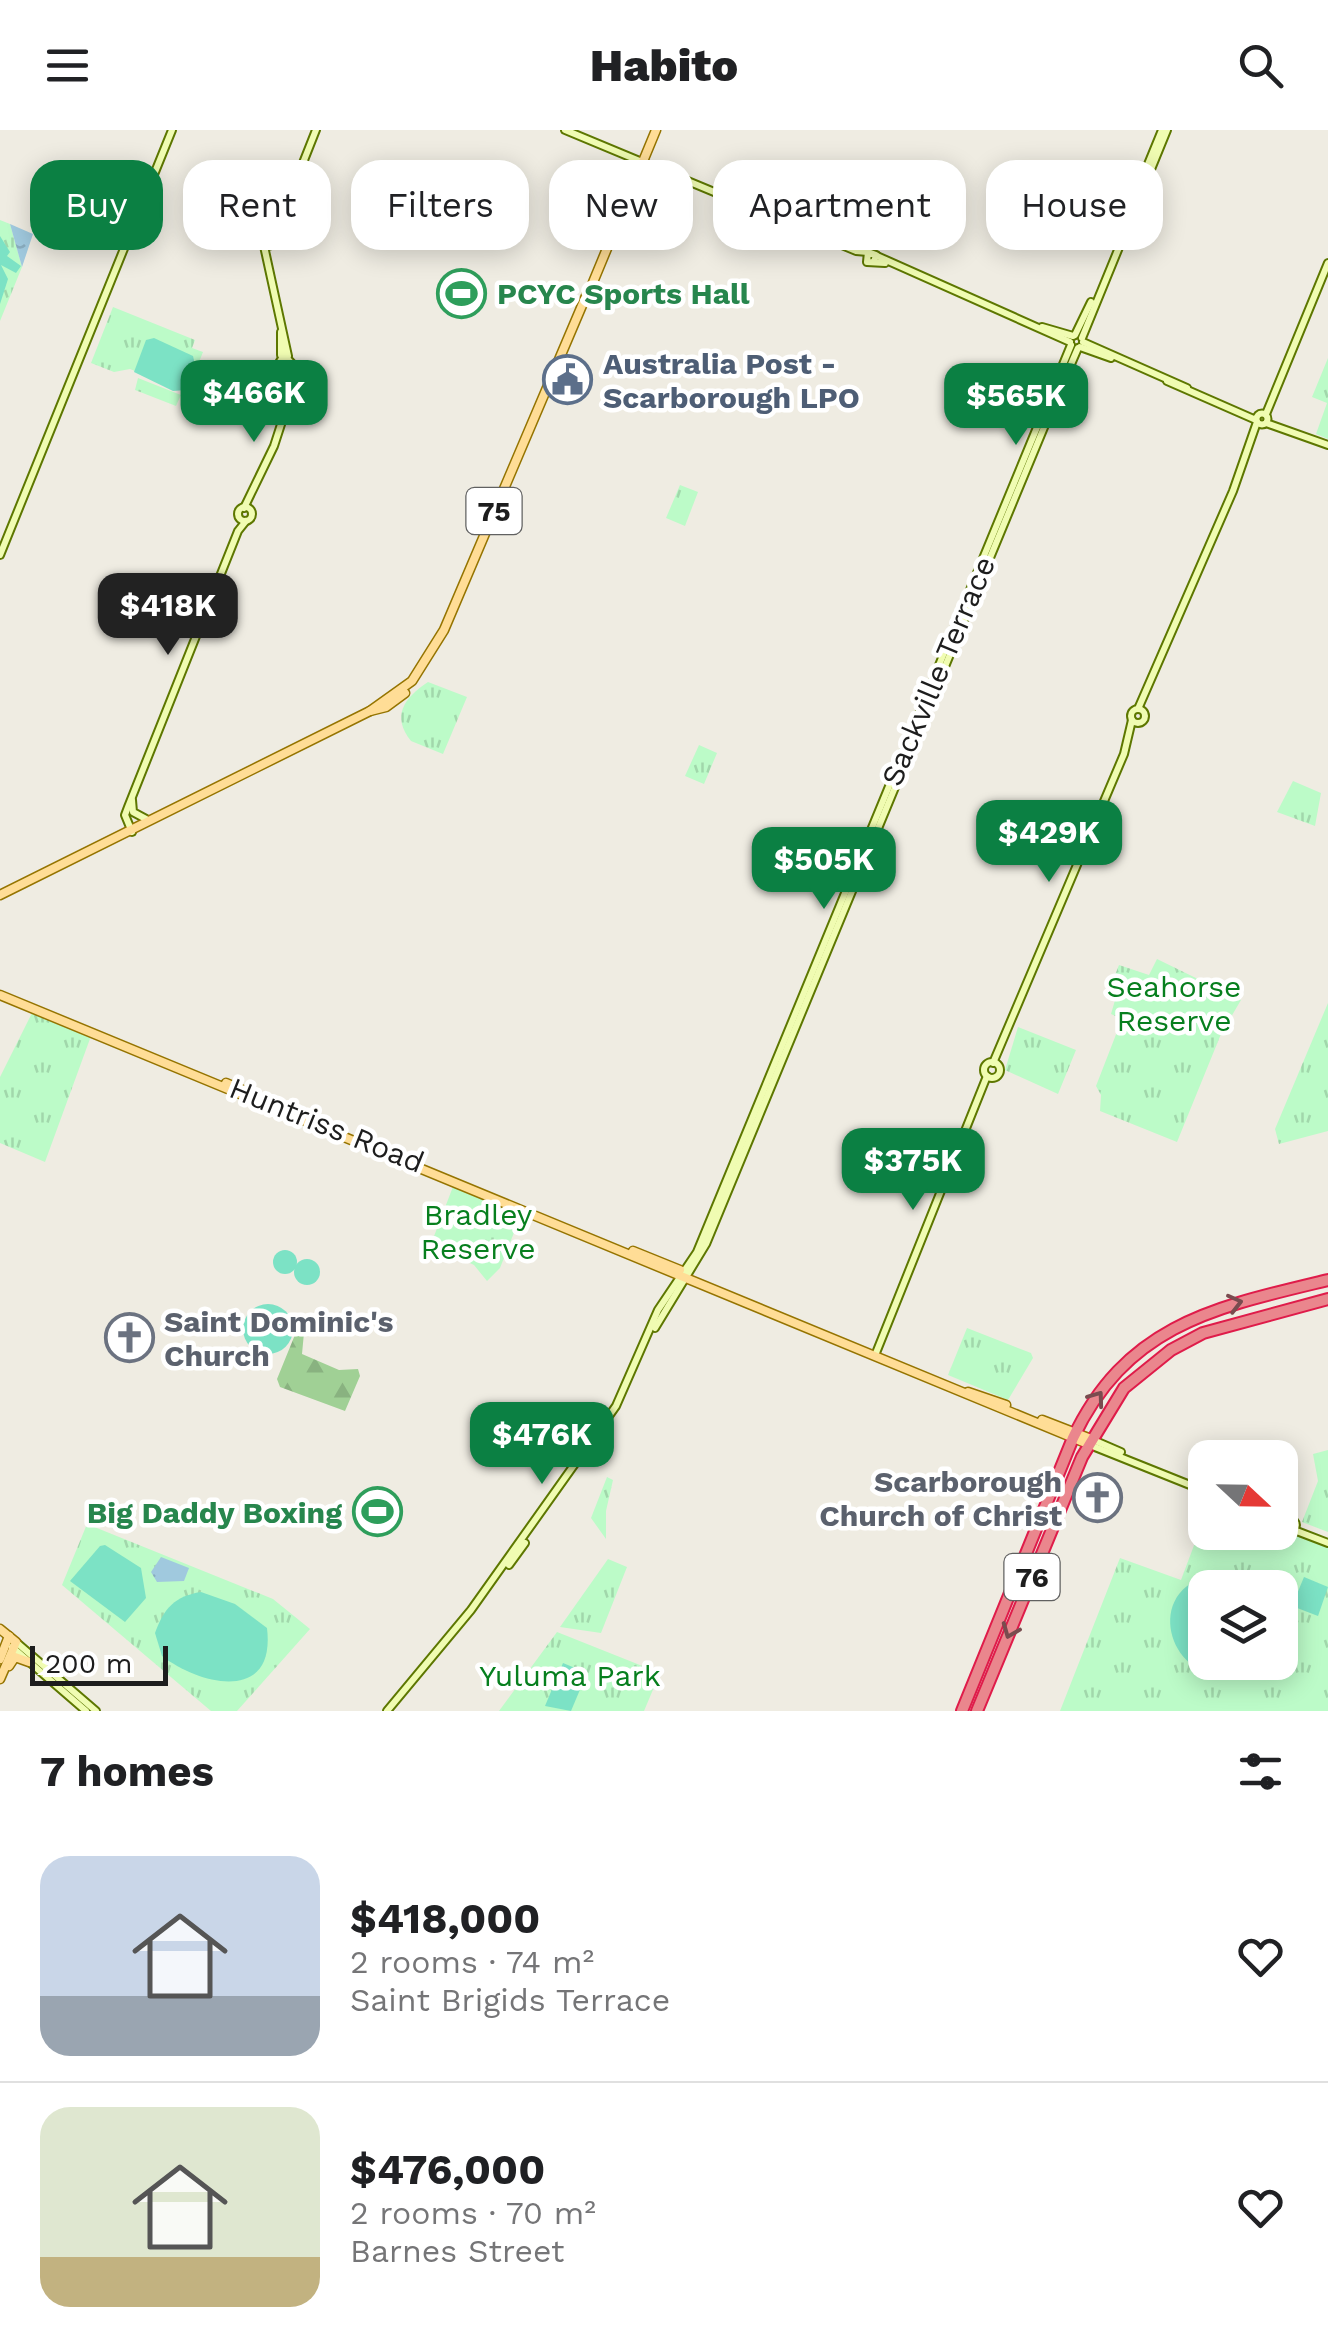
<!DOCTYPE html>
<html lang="en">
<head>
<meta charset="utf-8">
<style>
	body { margin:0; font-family:"Work Sans",sans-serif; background:#f2f2f2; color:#202124; height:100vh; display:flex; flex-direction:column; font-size:38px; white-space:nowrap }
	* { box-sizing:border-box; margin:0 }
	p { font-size:32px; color:#757577 }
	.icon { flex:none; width:55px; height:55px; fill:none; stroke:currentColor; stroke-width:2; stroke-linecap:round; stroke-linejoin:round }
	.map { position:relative; height:1581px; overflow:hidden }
	.details { display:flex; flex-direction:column; background:#fff; flex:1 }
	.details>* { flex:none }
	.guide { position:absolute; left:30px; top:30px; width:1270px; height:90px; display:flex; gap:20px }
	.needle { width:65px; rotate:112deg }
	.tools { position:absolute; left:1188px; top:1310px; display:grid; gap:20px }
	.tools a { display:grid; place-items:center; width:110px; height:110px; border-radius:20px; background:#fff; box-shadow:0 5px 25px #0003; font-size:50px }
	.scale { position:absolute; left:30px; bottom:25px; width:138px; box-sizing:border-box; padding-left:10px; border:5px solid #1d1d1d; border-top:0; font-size:28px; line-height:35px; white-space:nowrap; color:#1d1d1d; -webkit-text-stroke:8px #fff; paint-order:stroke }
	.price { position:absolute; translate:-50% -85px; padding:0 22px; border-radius:20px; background:#0b8043; color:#fff; font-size:32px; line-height:65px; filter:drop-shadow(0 2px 5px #0008) }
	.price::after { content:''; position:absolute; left:50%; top:60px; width:30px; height:22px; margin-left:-15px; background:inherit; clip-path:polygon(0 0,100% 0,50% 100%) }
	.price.selected { background:#222; color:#fff }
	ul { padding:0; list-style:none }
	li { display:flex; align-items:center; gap:30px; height:250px; padding:0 40px }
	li+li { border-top:2px solid #e0e0e0 }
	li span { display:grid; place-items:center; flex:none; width:280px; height:200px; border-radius:30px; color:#555 }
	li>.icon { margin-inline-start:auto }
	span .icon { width:120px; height:120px; fill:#fffc; stroke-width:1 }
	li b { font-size:42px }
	h2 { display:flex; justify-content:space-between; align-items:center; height:120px; padding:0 40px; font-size:42px }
	.chip { padding:0 35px; border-radius:30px; background:#fff; box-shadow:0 5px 25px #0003; font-size:35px; line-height:90px }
	.chip.selected { background:#0b8043; color:#fff }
	header { display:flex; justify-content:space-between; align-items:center; height:130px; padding:0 40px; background:#fff; font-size:45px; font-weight:800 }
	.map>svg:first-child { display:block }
	.forest { fill:url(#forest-firs) }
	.park { fill:url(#park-tufts); fill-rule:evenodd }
	.pitch { fill:#7ce2c5 }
	.water { fill:url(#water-ripples) }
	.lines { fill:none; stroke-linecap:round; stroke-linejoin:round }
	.secondary-casing { stroke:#5d7700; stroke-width:10 }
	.primary-casing { stroke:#957400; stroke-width:11 }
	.highway-casing { stroke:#df1c4a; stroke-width:14 }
	.secondary { stroke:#f0fcb2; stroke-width:6 }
	.primary { stroke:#ffdd96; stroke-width:8 }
	.highway { stroke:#ea868d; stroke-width:10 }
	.oneway { stroke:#794c4f }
	.labels { text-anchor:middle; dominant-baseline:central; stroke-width:9; stroke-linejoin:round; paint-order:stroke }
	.shield { fill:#fff; stroke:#616161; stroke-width:2.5 }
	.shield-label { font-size:28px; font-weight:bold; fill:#1d1d1d }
	.leisure-label { font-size:30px; font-weight:bold; fill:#27864d; stroke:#fff; text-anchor:start }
	.service-label { font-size:30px; font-weight:bold; fill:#4e5e75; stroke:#fff; text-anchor:start }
	.street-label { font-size:30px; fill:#1d1d1d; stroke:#fff }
	.park-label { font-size:30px; fill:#077f1e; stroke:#fff }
	.worship-label { font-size:30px; font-weight:bold; fill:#5b616d; stroke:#fff; text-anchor:start }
</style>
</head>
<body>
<header><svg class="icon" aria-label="menu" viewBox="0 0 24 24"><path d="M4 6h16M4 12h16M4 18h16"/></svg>Habito<svg class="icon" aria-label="search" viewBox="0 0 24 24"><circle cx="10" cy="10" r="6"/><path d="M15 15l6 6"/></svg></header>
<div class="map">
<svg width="1328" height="1581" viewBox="0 0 1328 1581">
	<defs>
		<pattern id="forest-firs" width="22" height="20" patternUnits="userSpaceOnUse" patternTransform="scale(2.5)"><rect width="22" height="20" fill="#a0d095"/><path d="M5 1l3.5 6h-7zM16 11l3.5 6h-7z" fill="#89b280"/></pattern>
		<pattern id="park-tufts" width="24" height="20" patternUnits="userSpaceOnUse" patternTransform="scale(2.5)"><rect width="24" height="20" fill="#bcfbc8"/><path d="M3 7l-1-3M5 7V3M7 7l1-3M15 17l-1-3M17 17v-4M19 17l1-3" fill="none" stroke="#a1d7ab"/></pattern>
		<pattern id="water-ripples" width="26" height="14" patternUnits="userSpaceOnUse" patternTransform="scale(2.5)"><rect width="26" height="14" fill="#a0c9de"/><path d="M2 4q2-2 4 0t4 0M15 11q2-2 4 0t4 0" fill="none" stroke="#89acbe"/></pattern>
	</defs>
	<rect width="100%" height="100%" fill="#efece2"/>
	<polygon class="forest" points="301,1190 305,1192 302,1224 339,1240 358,1239 360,1246 345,1281 280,1257 277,1249"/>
	<g class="park">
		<polygon points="0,90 10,94 22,137 0,191"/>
		<polygon points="113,177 195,210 192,218 203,222 187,262 130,239 114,242 91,233"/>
		<polygon points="1328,228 1328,309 1316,304 1327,273 1312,267"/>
		<polygon points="138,248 181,265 176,276 135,260"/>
		<polygon points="680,355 698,362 685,396 666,388"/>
		<path d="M428,552l39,15 -24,57 -32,-13c-20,-25 -7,-43 17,-59z"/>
		<polygon points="699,615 717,623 704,654 685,646"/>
		<polygon points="1293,651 1321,663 1315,696 1277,682"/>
		<polygon points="1157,829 1241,870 1221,904 1177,1012 1100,981 1101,965 1096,956 1122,889 1111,884 1120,853 1113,850 1119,835 1149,845"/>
		<polygon points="1328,873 1328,1001 1279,1014 1275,999"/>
		<polygon points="32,883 91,906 45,1032 0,1013 0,947"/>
		<polygon points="1018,897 1076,920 1058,964 1005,940"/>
		<polygon points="454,1054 521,1085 500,1138 487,1151 474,1135 431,1114"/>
		<polygon points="967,1198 1031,1223 1033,1228 1008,1270 948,1245"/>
		<polygon points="1328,1320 1328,1402 1302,1392 1318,1351 1313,1324"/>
		<polygon points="607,1347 613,1350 606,1381 606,1409 591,1388"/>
		<path d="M1205,1386v16h75v-5l48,20v164h-268l60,-153 61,22zM1205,1458h75v74h-75z"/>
		<polygon points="87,1394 273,1469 310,1499 237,1581 211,1581 62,1455"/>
		<polygon points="608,1429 627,1437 601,1503 560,1497"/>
		<polygon points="557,1502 660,1543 644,1581 499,1581"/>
	</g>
	<g class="pitch">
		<polygon points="0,106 10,122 7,126 21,136 16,143 1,135 8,149 0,174"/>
		<polygon points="154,208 193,226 196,239 186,260 173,261 134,242 146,210"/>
		<circle cx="285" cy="1132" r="12"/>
		<circle cx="307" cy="1142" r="13"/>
		<circle cx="268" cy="1199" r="25"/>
		<polygon points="105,1415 141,1438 146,1468 125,1492 70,1451 100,1416"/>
		<path d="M1220,1443l35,14 -50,1v74l45,1c-68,48 -124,-76 -30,-90z"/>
		<polygon points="1304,1447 1328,1457 1318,1486 1292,1476"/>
		<path d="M201,1462l34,12 32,24c9,75 -66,58 -105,28l-7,-23c9,-25 20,-37 46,-41z"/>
		<polygon points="563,1533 587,1543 571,1581 545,1576"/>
	</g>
	<g class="water">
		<polygon points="10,94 33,104 22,137"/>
		<polygon points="161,1427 189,1438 184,1451 157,1452 151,1442"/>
	</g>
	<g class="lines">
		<defs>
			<g id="secondary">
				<polyline points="565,0 856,121 868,122"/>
				<polyline points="268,101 299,41"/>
				<circle cx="267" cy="109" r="7"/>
				<polyline points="1119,105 1162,0"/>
				<polyline points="274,106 316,0"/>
				<polyline points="264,116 288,226"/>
				<polyline points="877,126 1070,212"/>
				<polyline points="874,132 876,125 868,122 867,132 885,133"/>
				<polyline points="1042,197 1073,206"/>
				<polyline points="1075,205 1091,172"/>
				<polyline points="1082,208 1167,0"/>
				<polyline points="1083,212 1187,258"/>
				<polyline points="1080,217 1111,228"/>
				<polyline points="281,225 281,202"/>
				<polygon points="284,225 298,240 296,248 279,233"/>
				<polyline points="1167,251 1256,290"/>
				<polyline points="1059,262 1078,218"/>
				<circle cx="1262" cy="289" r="5.5"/>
				<polyline points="1266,284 1328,133"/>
				<polyline points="1266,293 1328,315"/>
				<circle cx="245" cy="384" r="7"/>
				<polyline points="244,378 274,316 296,248"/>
				<polyline points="0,425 172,0"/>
				<circle cx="1138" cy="586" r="7"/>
				<polyline points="1138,579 1233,361 1257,292"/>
				<polyline points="132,670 133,682 146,689"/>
				<polyline points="132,702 125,685 128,677 238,401 246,391"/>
				<circle cx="992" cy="940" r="8"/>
				<polyline points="993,933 1124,624 1132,590"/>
				<polyline points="655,1198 706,1114 1052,278"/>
				<polyline points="876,1223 987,946"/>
				<polyline points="1091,1309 1121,1322"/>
				<polyline points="1090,1315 1205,1361"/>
				<circle cx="1291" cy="1395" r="5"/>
				<polyline points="1294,1400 1328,1413"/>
				<polyline points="509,1435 525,1413"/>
				<polyline points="16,1512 96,1581"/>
				<polyline points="12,1517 86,1581"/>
				<polyline points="387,1581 471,1480 616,1276 658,1180 697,1122 1071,215"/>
			</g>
			<g id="primary">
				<polyline points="589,162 656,0"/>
				<polyline points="370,581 386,577 405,563"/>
				<polyline points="0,765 370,581 412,551 444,500 589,159"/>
				<polyline points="0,865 1088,1314"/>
				<polyline points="226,953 264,969"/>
				<polyline points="633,1121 680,1140"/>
				<polyline points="968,1262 1006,1275"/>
				<polyline points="1042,1290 1091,1309"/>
				<polyline points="0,1499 16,1512 0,1549"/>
				<polyline points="0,1529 9,1506"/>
				<polyline points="9,1536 15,1527 29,1532"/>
			</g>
			<g id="highway">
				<path d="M962,1581l111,-273c54,-114 143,-131 255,-158"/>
				<polyline points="977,1581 1082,1327 1124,1258 1171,1220 1203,1203 1328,1169"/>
			</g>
		</defs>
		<use href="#secondary" class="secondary-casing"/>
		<use href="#primary" class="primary-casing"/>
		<use href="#highway" class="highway-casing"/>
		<use href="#secondary" class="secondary"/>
		<use href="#primary" class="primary"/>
		<use href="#highway" class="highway"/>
	</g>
	<defs><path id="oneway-chevron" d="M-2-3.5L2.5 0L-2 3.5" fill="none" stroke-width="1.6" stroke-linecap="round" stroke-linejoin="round" transform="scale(2.5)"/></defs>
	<g class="oneway">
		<use href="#oneway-chevron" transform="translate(1235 1173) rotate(-14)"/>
		<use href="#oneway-chevron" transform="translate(1097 1268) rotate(-54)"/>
		<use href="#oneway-chevron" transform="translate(1010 1501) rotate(112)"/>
	</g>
	<defs>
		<symbol id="stadium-ring" viewBox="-11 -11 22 22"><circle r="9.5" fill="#fff" stroke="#2e9e5b" stroke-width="1.5"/><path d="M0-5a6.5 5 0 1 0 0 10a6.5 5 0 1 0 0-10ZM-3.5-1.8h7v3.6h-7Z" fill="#2e9e5b"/></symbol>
		<symbol id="civic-ring" viewBox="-11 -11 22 22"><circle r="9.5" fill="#fff" stroke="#5c6f8a" stroke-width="1.5"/><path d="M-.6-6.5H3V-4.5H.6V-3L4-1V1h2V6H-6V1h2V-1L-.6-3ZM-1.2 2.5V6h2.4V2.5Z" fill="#5c6f8a"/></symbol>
		<symbol id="church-ring" viewBox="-11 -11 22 22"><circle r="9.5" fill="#fff" stroke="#6b7280" stroke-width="1.5"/><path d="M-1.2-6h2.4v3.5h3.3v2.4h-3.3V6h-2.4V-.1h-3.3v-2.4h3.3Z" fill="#6b7280"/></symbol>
	</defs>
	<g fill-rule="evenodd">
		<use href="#stadium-ring" x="434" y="136" width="55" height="55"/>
		<use href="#civic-ring" x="540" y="222" width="55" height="55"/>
		<use href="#church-ring" x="102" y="1180" width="55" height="55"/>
		<use href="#church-ring" x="1070" y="1340" width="55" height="55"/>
		<use href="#stadium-ring" x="350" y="1354" width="55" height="55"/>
	</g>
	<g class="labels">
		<g class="shield">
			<rect x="466.5" y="358" width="55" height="46" rx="8"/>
			<rect x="1004.5" y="1424" width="55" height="46" rx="8"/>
		</g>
		<g class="shield-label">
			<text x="494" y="381">75</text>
			<text x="1032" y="1447">76</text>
		</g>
		<g class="leisure-label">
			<text x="497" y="163">PCYC Sports Hall</text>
			<text x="342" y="1382" text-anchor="end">Big Daddy Boxing</text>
		</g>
		<g class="service-label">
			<text x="603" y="233">Australia Post -<tspan x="603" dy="34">Scarborough LPO</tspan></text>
		</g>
		<g class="street-label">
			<text transform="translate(938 541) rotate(-67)">Sackville Terrace</text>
			<text transform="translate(327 995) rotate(22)">Huntriss Road</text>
		</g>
		<g class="park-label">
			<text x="1174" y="856">Seahorse<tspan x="1174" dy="34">Reserve</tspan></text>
			<text x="478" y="1084">Bradley<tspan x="478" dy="34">Reserve</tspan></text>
			<text x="570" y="1545">Yuluma Park</text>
		</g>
		<g class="worship-label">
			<text x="164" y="1191">Saint Dominic's<tspan x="164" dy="34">Church</tspan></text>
			<text x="1062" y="1351" text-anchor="end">Scarborough<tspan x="1062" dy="34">Church of Christ</tspan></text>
		</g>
	</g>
</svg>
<div class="tools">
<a><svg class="needle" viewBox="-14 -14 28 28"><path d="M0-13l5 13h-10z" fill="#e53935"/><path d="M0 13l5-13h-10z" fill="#757577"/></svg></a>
<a><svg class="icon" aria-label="layers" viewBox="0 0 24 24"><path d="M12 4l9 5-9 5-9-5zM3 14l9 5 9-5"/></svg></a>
</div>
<div class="scale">200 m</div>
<b class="price" style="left:254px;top:315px">$466K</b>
<b class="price" style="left:1016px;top:318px">$565K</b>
<b class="price selected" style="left:168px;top:528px">$418K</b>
<b class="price" style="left:1049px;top:755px">$429K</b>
<b class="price" style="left:824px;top:782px">$505K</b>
<b class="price" style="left:913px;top:1083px">$375K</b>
<b class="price" style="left:542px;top:1357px">$476K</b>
<div class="guide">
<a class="chip selected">Buy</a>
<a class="chip">Rent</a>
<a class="chip">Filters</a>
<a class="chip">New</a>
<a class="chip">Apartment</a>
<a class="chip">House</a>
</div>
</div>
<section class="details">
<h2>7 homes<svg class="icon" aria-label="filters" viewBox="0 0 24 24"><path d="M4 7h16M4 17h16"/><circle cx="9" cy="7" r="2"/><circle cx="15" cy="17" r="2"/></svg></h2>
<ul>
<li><span style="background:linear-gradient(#c9d6e8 70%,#9aa5b1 0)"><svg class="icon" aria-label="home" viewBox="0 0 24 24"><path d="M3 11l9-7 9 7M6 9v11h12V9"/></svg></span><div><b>$418,000</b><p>2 rooms · 74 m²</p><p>Saint Brigids Terrace</p></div><svg class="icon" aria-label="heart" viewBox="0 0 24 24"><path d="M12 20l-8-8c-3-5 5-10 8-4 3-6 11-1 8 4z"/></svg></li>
<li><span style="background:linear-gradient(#dfe7d0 75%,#c2b280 0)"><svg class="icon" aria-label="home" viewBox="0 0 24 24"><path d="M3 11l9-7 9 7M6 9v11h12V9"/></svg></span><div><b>$476,000</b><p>2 rooms · 70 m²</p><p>Barnes Street</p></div><svg class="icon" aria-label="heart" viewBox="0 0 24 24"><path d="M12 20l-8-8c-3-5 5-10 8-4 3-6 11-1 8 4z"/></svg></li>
</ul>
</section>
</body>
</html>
